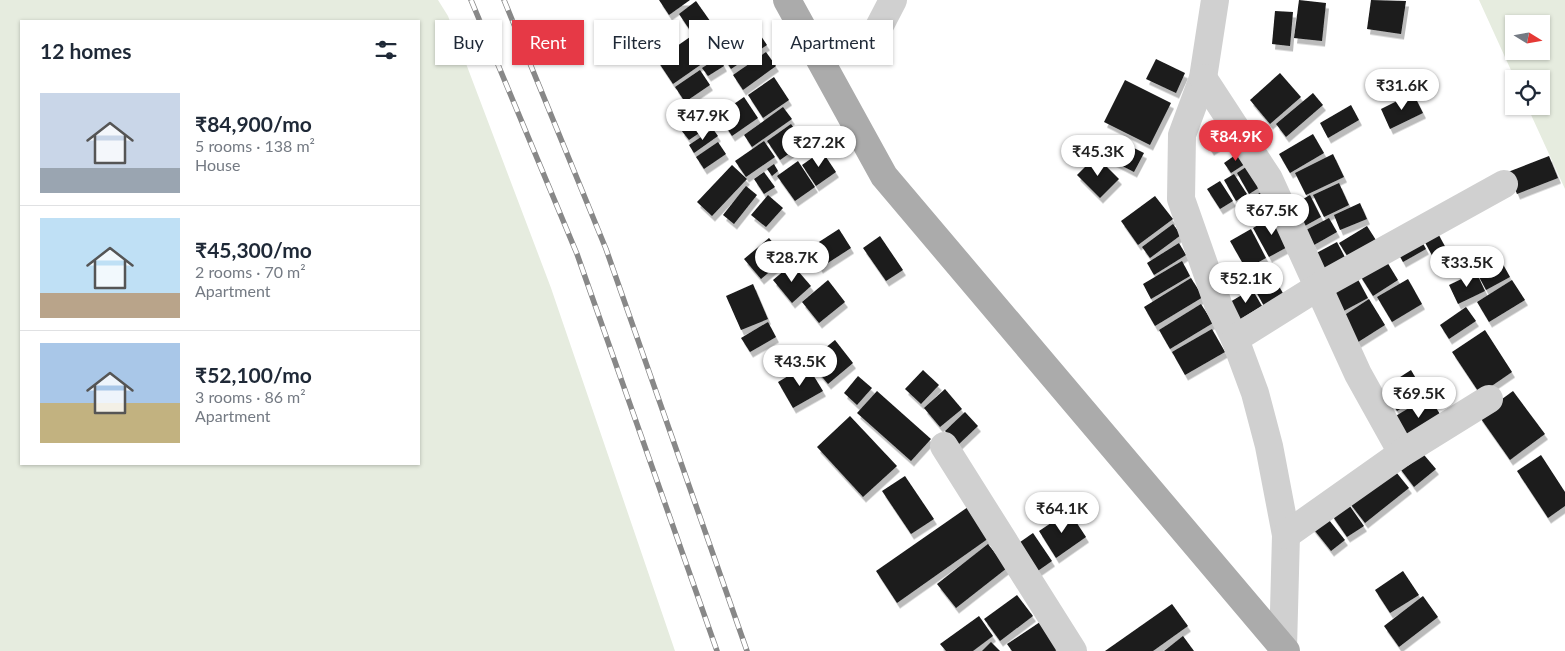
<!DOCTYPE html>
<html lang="en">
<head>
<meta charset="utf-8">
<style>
	body { margin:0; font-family:Lato,sans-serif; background:#f6f6f7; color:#1f2937; height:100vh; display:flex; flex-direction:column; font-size:19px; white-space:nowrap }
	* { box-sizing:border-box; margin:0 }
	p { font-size:16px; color:#747a83 }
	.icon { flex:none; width:28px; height:28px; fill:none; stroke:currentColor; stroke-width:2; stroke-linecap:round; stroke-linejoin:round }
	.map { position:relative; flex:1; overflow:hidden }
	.details { position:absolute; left:20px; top:20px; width:400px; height:445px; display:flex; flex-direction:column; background:#fff; border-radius:0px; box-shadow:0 1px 4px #0004 }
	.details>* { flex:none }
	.hud { position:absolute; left:435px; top:20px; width:475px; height:45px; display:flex; gap:10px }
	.needle { width:32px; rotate:101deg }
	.tools { position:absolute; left:1505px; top:15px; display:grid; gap:10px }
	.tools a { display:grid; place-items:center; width:45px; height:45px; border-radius:0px; background:#fff; box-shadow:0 1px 4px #0004; font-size:25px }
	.price { position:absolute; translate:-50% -42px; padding:0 11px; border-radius:18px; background:#fff; color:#222; font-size:16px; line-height:32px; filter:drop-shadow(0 1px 2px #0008) }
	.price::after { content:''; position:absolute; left:50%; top:30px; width:15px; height:11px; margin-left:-8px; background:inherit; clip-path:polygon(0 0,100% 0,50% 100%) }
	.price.active { background:#e63946; color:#fff }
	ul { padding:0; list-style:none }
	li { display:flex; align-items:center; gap:15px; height:125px; padding:0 20px }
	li+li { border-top:1px solid #e0e1e3 }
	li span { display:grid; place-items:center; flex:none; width:140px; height:100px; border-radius:0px; color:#555 }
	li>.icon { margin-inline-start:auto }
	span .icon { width:60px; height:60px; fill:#fffc; stroke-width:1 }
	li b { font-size:21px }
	h2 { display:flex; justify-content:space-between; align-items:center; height:60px; padding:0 20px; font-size:21px }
	.chip { padding:0 18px; border-radius:0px; background:#fff; box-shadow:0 1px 4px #0004; font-size:18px; line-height:45px }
	.chip.active { background:#e63946; color:#fff }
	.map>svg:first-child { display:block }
	.green { fill:#e6ecdf; fill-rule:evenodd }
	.building { fill:#1a1a1a; filter:url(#shadow) }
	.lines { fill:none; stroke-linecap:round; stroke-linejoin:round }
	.minor { stroke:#d0d0d0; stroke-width:28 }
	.major { stroke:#ababab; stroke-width:28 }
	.rail-casing { stroke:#888; stroke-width:5.5 }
	.rail { stroke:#fff; stroke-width:4; stroke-dasharray:11; stroke-linecap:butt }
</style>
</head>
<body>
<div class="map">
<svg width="1565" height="651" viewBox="0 0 1565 651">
	<defs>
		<filter id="shadow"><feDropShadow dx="3" dy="5.5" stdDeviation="0" flood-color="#0004"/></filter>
	</defs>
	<rect width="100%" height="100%" fill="#fff"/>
	<g class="green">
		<path d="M0,0h438l10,16 103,272 124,363h-675zM21,21h398v443h-398z"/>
		<path d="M1479,0h86v189l-38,-83h14v-27h-26zM1514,24h27v27h-27z"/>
	</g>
	<g class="building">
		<polygon points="659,0 690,0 669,15"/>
		<polygon points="1299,0 1326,3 1322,41 1294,38"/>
		<polygon points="1371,0 1406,1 1401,34 1367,29"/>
		<polygon points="696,1 720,35 702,48 679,14"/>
		<polygon points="1275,11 1293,12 1290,46 1272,44"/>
		<polygon points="753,24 767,45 731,69 718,49"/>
		<polygon points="690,37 706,61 673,84 657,60"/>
		<polygon points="766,52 776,66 743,90 733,75"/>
		<polygon points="719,57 724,66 708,76 702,68"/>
		<polygon points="1156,59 1185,73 1176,93 1146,79"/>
		<polygon points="700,70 710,85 685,102 675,87"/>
		<polygon points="1280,73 1301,97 1270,124 1250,100"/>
		<polygon points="774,77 789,100 763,118 748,95"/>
		<polygon points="1125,80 1171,103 1150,145 1104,122"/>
		<polygon points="1313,93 1323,105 1286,137 1276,124"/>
		<polygon points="1413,93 1423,113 1390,129 1381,109"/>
		<polygon points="744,97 758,118 732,136 718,115"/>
		<polygon points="1351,105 1359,120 1328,138 1320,123"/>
		<polygon points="783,107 792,119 752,147 744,135"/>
		<polygon points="704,114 711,125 689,140 681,130"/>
		<polygon points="1224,123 1232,137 1211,150 1202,136"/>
		<polygon points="791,124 804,143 780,160 767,141"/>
		<polygon points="713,129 718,136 694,153 689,145"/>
		<polygon points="1313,134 1324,153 1290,173 1279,154"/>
		<polygon points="1114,138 1144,153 1134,172 1105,157"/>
		<polygon points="764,141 775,157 746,177 735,161"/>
		<polygon points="718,142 726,154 704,169 696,157"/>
		<polygon points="822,151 836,172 816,186 802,165"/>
		<polygon points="1241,151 1248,162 1231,173 1224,163"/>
		<polygon points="1333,154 1344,177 1306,195 1295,173"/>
		<polygon points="1096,156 1119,179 1100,198 1077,175"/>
		<polygon points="1549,156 1558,178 1517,194 1508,172"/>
		<polygon points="798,161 815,187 795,201 777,176"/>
		<polygon points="1252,163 1265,184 1249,194 1237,173"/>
		<polygon points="774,164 778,171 772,176 767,169"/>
		<polygon points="732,165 747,179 712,216 697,202"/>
		<polygon points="764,172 775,187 764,194 754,179"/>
		<polygon points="1234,174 1247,194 1236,201 1224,180"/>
		<polygon points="1220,181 1233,201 1220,209 1207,189"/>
		<polygon points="1339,183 1349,205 1324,217 1313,195"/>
		<polygon points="746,186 757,195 734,224 723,215"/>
		<polygon points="1265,190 1273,204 1257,213 1249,199"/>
		<polygon points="768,195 783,208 766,227 751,215"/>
		<polygon points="1310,195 1321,217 1303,227 1291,206"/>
		<polygon points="1155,196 1173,219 1138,245 1121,221"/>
		<polygon points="1360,203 1367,219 1340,230 1334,215"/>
		<polygon points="1275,215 1291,245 1269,257 1253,228"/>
		<polygon points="1329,218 1337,232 1314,245 1306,230"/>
		<polygon points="1173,224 1181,235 1150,258 1142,247"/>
		<polygon points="1367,226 1381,248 1353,265 1339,243"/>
		<polygon points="1435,228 1448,252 1434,259 1421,235"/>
		<polygon points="839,229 851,248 820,268 808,249"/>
		<polygon points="1251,229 1266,258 1246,269 1230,241"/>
		<polygon points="880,236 903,270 886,281 863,248"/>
		<polygon points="769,238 786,258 761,279 744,259"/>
		<polygon points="1420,238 1426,249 1403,262 1397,251"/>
		<polygon points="1337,242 1350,267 1323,283 1309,257"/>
		<polygon points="1179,243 1186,255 1154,275 1147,263"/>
		<polygon points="1384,257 1398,280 1373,296 1359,274"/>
		<polygon points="1500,259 1510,277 1486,290 1476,271"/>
		<polygon points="1182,261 1190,276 1151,299 1143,284"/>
		<polygon points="792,264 811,286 792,303 773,280"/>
		<polygon points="1476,272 1485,291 1458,304 1449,285"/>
		<polygon points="1355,274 1368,298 1338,314 1325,290"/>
		<polygon points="1273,276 1284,295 1264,306 1254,288"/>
		<polygon points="1191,278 1203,297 1155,326 1144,307"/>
		<polygon points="1408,279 1422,304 1392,322 1377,297"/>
		<polygon points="828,280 845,302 819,323 802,302"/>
		<polygon points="1512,280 1525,300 1489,322 1477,302"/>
		<polygon points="753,284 768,319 741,330 726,296"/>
		<polygon points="1252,289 1262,306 1240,319 1230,302"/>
		<polygon points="1369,299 1385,325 1355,344 1340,318"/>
		<polygon points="1201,304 1213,323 1170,349 1159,330"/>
		<polygon points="1466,307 1476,321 1449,339 1440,325"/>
		<polygon points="768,322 776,337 750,352 741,338"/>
		<polygon points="1212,329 1225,352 1185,375 1172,352"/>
		<polygon points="1485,330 1512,372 1480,394 1452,352"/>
		<polygon points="835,340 853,363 828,384 809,361"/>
		<polygon points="807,365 823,391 793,408 778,382"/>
		<polygon points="923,370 939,385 921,404 905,389"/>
		<polygon points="1411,370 1425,394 1397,411 1383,388"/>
		<polygon points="858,376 872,388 857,405 844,393"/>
		<polygon points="945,389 962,409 940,427 924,408"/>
		<polygon points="877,391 931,439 911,461 857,413"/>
		<polygon points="1513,391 1545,434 1510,460 1479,416"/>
		<polygon points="1429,396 1444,421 1409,442 1394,417"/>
		<polygon points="965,412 978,426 958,445 945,431"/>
		<polygon points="850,416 897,466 863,497 817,447"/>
		<polygon points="1419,449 1436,469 1414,487 1398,466"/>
		<polygon points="1541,455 1565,492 1565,506 1548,518 1517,471"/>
		<polygon points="1392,467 1409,488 1365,523 1348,501"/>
		<polygon points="905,476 934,519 911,534 882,491"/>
		<polygon points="1347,502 1364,526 1347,537 1331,514"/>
		<polygon points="968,507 989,538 897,603 876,571"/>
		<polygon points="1069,511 1086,537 1056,558 1039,531"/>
		<polygon points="1325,515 1345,540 1331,551 1311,526"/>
		<polygon points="1033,533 1052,561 1032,575 1013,547"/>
		<polygon points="988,544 1007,568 956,608 937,584"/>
		<polygon points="1403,571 1419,595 1390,613 1375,590"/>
		<polygon points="1017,595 1033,616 1000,641 984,619"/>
		<polygon points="1423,596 1438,617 1399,647 1384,626"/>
		<polygon points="1172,604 1188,626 1153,651 1105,651"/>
		<polygon points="979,616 993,636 973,651 946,651 940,644"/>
		<polygon points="1043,620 1061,648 1055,651 1012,651 1007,644"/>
		<polygon points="1183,636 1194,651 1164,651"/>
		<polygon points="991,642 1000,651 982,651"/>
	</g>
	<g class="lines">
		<g class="minor">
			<polyline points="1215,0 1203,78 1182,135 1181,199 1218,304 1235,339 1255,393 1269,446 1286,535 1283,648"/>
			<polyline points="878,29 893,0"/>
			<polyline points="1203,78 1269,179 1358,374 1402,453"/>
			<polyline points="1235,339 1318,287 1504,184"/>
			<polyline points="944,446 1073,651"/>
			<polyline points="1286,535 1402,453 1489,399"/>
		</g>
		<polyline class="major" points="787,0 884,176 1286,651"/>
		<defs>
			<g id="rail">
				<polyline points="471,0 577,254 717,651"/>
				<polyline points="504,0 606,249 747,651"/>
			</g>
		</defs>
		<use href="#rail" class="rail-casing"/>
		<use href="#rail" class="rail"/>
	</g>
</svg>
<div class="tools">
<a><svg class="needle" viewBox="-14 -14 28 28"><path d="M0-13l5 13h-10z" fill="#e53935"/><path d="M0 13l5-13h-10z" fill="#747a83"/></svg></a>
<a><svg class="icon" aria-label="locate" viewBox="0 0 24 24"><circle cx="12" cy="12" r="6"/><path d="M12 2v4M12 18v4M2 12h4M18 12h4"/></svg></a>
</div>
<b class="price" style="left:1402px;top:111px">₹31.6K</b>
<b class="price" style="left:703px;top:141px">₹47.9K</b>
<b class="price active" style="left:1236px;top:162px">₹84.9K</b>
<b class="price" style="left:819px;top:168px">₹27.2K</b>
<b class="price" style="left:1098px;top:177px">₹45.3K</b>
<b class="price" style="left:1272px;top:236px">₹67.5K</b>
<b class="price" style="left:792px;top:283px">₹28.7K</b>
<b class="price" style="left:1467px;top:288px">₹33.5K</b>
<b class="price" style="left:1246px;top:304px">₹52.1K</b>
<b class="price" style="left:800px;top:387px">₹43.5K</b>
<b class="price" style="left:1419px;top:419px">₹69.5K</b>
<b class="price" style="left:1062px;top:534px">₹64.1K</b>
<div class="hud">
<a class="chip">Buy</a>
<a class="chip active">Rent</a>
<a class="chip">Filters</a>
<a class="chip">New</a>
<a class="chip">Apartment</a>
</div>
<section class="details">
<h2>12 homes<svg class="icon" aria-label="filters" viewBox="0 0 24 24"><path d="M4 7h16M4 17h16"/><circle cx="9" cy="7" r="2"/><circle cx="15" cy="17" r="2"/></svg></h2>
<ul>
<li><span style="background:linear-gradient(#c9d6e8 75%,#9aa5b1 0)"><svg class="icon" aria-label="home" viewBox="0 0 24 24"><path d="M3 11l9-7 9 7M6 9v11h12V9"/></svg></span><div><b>₹84,900/mo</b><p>5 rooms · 138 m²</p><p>House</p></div></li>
<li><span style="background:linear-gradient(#bfe0f5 75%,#b9a48a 0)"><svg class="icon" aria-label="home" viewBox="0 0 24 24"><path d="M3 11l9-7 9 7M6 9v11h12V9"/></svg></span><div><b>₹45,300/mo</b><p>2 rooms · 70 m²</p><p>Apartment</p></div></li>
<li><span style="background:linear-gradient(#a9c7e8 60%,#c2b280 0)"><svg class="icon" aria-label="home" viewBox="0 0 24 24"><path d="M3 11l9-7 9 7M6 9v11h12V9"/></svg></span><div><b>₹52,100/mo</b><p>3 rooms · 86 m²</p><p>Apartment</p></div></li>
</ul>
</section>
</div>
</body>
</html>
